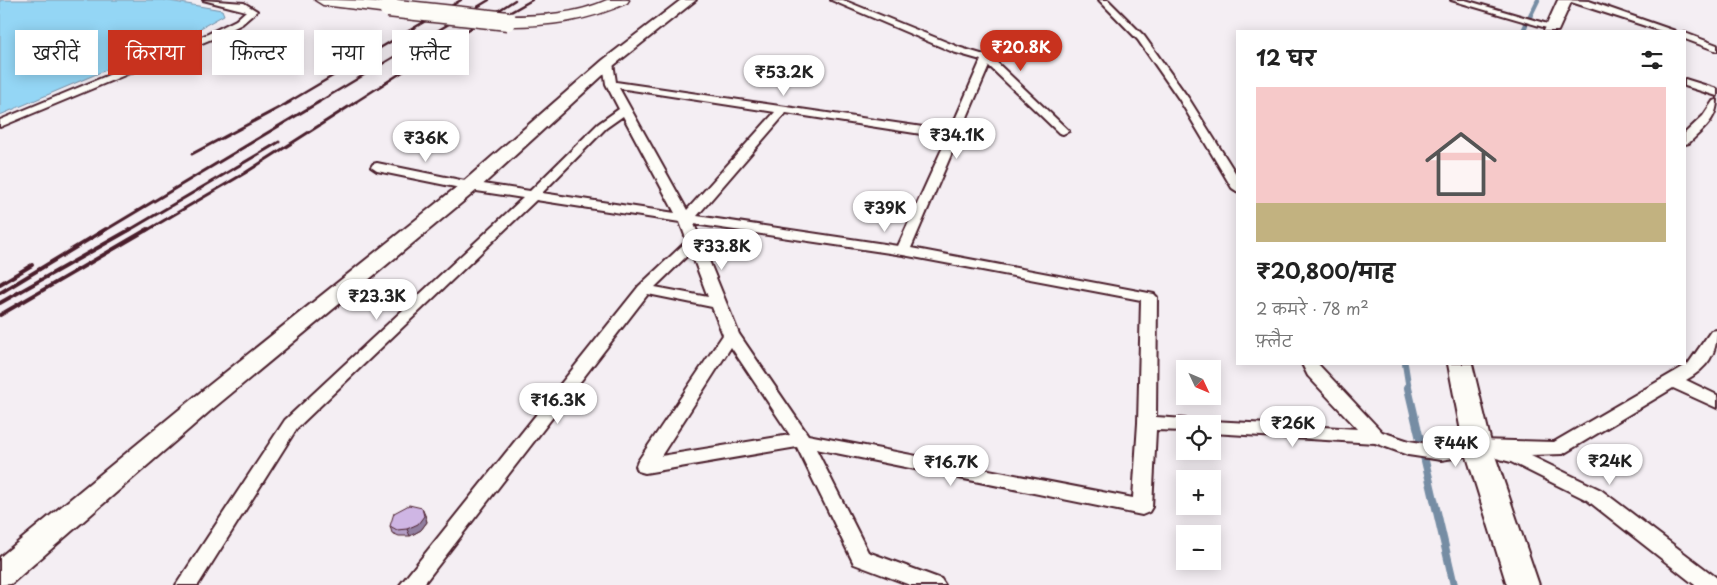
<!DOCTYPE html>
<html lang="hi">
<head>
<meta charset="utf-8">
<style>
	body { margin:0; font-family:"Playpen Sans","Playpen Sans Deva",sans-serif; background:#f6f6f6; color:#222; height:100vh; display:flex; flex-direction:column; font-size:19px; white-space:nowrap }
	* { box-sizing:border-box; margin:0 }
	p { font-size:16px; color:#767676 }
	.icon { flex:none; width:28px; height:28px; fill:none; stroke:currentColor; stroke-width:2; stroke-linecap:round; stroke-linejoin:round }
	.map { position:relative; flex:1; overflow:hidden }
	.sheet { position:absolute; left:1236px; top:30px; width:450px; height:335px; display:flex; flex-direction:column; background:#fff; border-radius:0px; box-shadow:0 2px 12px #0003 }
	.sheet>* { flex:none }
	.banner { position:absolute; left:15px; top:30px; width:475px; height:45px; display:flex; gap:10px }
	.needle { width:32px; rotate:134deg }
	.buttons { position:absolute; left:1176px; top:360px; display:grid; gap:10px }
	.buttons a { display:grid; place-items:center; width:45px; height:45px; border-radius:0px; background:#fff; box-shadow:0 2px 12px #0003; font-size:25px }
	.price { position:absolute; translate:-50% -42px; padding:0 11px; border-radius:18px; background:#fff; color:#222; font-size:16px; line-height:32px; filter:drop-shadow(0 1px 2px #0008) }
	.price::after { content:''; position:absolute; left:50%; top:30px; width:15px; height:11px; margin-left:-8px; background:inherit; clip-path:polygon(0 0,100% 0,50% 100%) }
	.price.selected { background:#c8321e; color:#fff }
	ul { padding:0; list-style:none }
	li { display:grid; align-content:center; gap:10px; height:265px; padding:0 20px }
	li+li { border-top:1px solid #e0e0e0 }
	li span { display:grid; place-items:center; height:155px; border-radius:0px; color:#555 }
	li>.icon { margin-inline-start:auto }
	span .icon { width:90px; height:90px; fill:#fffc; stroke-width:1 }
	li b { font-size:21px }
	h2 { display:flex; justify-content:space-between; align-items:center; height:60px; padding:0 20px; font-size:21px }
	.pill { padding:0 18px; border-radius:0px; background:#fff; box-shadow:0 2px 12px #0003; font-size:18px; line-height:45px }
	.pill.selected { background:#c8321e; color:#fff }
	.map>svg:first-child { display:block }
	.water { fill:#94d6f5; stroke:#768da4 }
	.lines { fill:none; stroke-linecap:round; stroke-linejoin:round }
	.stream-far2 { stroke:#768da4; stroke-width:4.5 }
	.stream-far1 { stroke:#768da4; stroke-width:6 }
	.stream { stroke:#768da4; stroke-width:8 }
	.street-casing { stroke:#4a1f2b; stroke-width:4 }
	.secondary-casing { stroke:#4a1f2b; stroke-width:4 }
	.highway-casing { stroke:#4a1f2b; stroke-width:3 }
	.street { fill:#fdfcf7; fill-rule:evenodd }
	.secondary { fill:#fdfcf7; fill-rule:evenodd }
	.highway { fill:#fdfcf7; fill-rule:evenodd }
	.rail-far2 { stroke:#4a1f2b; stroke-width:2.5 }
	.rail-far1 { stroke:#4a1f2b; stroke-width:3 }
	.rail { stroke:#4a1f2b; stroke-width:4 }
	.highway-bridge-casing { stroke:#4a1f2b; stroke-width:21; stroke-linecap:butt }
	.highway-bridge { stroke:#fdfcf7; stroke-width:18 }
	.wall { fill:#b29dc4; stroke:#4a1f2b }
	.shaded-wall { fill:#917fa0; stroke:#4a1f2b }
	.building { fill:#cfb6e4; stroke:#4a1f2b }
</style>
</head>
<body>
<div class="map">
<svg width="1717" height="585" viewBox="0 0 1717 585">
	<rect width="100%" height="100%" fill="#f4eef3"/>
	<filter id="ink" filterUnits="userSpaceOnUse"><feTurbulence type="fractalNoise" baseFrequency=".02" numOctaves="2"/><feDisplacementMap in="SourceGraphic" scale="10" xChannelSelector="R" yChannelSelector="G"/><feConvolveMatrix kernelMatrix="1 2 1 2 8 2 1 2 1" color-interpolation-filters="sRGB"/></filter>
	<g filter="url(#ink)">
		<polygon class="water" points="0,0 163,0 222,10 224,15 186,36 0,115"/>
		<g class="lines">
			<polyline class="stream-far2" points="1523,31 1538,0"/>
			<polyline class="stream-far1" points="1405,364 1409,389"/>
			<polyline class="stream" points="1408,388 1454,585"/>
			<defs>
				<g id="street">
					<polygon points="203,0 244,3 257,11 242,24 214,38 0,127 0,120 208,34 236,20 246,11"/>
					<path d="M831,0h12l118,48 30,9 78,74 -6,3 -4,-1 -70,-67 -78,182 243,46 3,3 -1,120 29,2 8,5h-8v7l-29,-1 -4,77 -3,5 -7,3 -326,-66 52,103 73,27 4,6h-35l-56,-21 -57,-117 -152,26 -7,-2 -2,-5 2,-5 85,-126 -11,-28 -64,-13 -225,291h-23l239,-299 48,-45 -7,-19 -144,-22 -239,228 -99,157h-22l109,-165 238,-222 -53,-8 -93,-19 -6,-4 2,-3 4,-1 93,19 60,9 68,-67 21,-15 -13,-25 -3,-21 5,-3 5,3 3,19 334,49 31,-71 -28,-8zM619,88l156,24 -88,98zM786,113l161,25 -49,108 -201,-30zM623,116l52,97 -133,-20 64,-65zM694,224l209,31 238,45 -3,123 -5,75 -325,-63 -69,-101zM691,252l17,45 -53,-10zM731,347l59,88 -129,21z"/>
					<polygon points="1099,0 1108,0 1144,36 1189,99 1238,177 1238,192 1232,188 1179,99 1138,40"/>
					<polygon points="1451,0 1465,0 1558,27 1550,29"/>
					<polygon points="1565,0 1589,1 1675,31 1661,31"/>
					<polygon points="1685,33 1717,45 1717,51 1685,39"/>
					<polygon points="1685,79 1717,89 1717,96 1685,86"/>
					<path d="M1717,100c0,20 -14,29 -28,43l-4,1v-11l18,-17 10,-15z"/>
					<path d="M1717,330c0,25 -10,38 -31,50l31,15v13l-44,-20 -110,66 -34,1 72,35 116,88v7h-22l-108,-85 -76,-38 -15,-4 -3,-4h-15l-37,6 -33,-5 -33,-12 -163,-10v-9h-7l7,-3 146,8 -50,-53 -6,-12h16l64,68 27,9 32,5 37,-6 76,2 134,-78 23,-33z"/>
				</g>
				<g id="secondary">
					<polygon points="681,0 696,0 613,66 477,190 210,411 11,584 0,585 0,557 192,399 463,182 603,60"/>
					<polygon points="1558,0 1572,0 1558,31 1544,31"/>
					<polygon points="1448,364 1472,364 1492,447 1539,585 1507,585 1464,447"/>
				</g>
				<g id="highway">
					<path d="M315,0c26,0 53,0 79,4l2,4 -2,4 -6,1 -65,-8z"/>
					<path d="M607,0h22l-2,3c-39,18 -77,23 -119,23l-6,-1 -3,-4 3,-4 6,-1c34,0 68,-2 99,-16z"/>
				</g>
			</defs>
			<use href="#street" class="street-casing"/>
			<use href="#secondary" class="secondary-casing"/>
			<use href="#highway" class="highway-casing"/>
			<use href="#street" class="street"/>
			<use href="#secondary" class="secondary"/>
			<use href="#highway" class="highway"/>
			<g class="rail-far2">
				<polyline points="488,25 532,0"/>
				<polyline points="287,103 461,0"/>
				<polyline points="317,103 489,0"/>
				<polyline points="354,103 515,0"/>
			</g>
			<g class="rail-far1">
				<polyline points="192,154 290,102"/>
				<polyline points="104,231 319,102"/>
				<polyline points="128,231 279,142"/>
				<polyline points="146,231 245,173 356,102"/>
			</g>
			<g class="rail">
				<polyline points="0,284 32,265"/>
				<polyline points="0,293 106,229"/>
				<polyline points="0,303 131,229"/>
				<polyline points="0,315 148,229"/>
			</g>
			<defs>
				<polyline id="highway-bridge" points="388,8 508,21"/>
			</defs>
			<use href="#highway-bridge" class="highway-bridge-casing"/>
			<use href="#highway-bridge" class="highway-bridge"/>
		</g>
		<polygon class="wall" points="425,515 427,522 421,530 410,536 399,536 392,533 390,526"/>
		<polygon class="shaded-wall" points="422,508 425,515 427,522 421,530 410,536 407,529"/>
		<polygon class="building" points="409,505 422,508 424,516 418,524 407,529 397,530 390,526 394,513"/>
	</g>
</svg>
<div class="buttons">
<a><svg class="needle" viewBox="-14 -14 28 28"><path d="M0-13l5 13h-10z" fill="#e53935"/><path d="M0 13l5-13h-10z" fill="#767676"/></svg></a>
<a><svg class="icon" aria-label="locate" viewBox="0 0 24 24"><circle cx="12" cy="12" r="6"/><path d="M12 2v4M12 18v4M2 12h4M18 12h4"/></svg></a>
<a>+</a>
<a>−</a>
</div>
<b class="price selected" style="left:1021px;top:72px">₹20.8K</b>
<b class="price" style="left:784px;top:97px">₹53.2K</b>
<b class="price" style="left:957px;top:160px">₹34.1K</b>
<b class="price" style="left:426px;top:163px">₹36K</b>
<b class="price" style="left:885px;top:233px">₹39K</b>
<b class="price" style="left:722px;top:271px">₹33.8K</b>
<b class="price" style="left:377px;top:321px">₹23.3K</b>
<b class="price" style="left:558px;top:425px">₹16.3K</b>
<b class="price" style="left:1293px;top:448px">₹26K</b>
<b class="price" style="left:1456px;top:468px">₹44K</b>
<b class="price" style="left:1610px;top:486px">₹24K</b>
<b class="price" style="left:951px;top:487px">₹16.7K</b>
<div class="banner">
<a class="pill">खरीदें</a>
<a class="pill selected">किराया</a>
<a class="pill">फ़िल्टर</a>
<a class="pill">नया</a>
<a class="pill">फ़्लैट</a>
</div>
<section class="sheet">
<h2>12 घर<svg class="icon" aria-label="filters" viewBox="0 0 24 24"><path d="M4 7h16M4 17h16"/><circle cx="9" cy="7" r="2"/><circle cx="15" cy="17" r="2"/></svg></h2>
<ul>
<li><span style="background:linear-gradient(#f6c9c9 75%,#c2b280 0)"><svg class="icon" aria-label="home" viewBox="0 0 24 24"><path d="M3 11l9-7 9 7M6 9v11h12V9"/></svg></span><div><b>₹20,800/माह</b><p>2 कमरे · 78 m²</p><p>फ़्लैट</p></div></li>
</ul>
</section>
</div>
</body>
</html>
